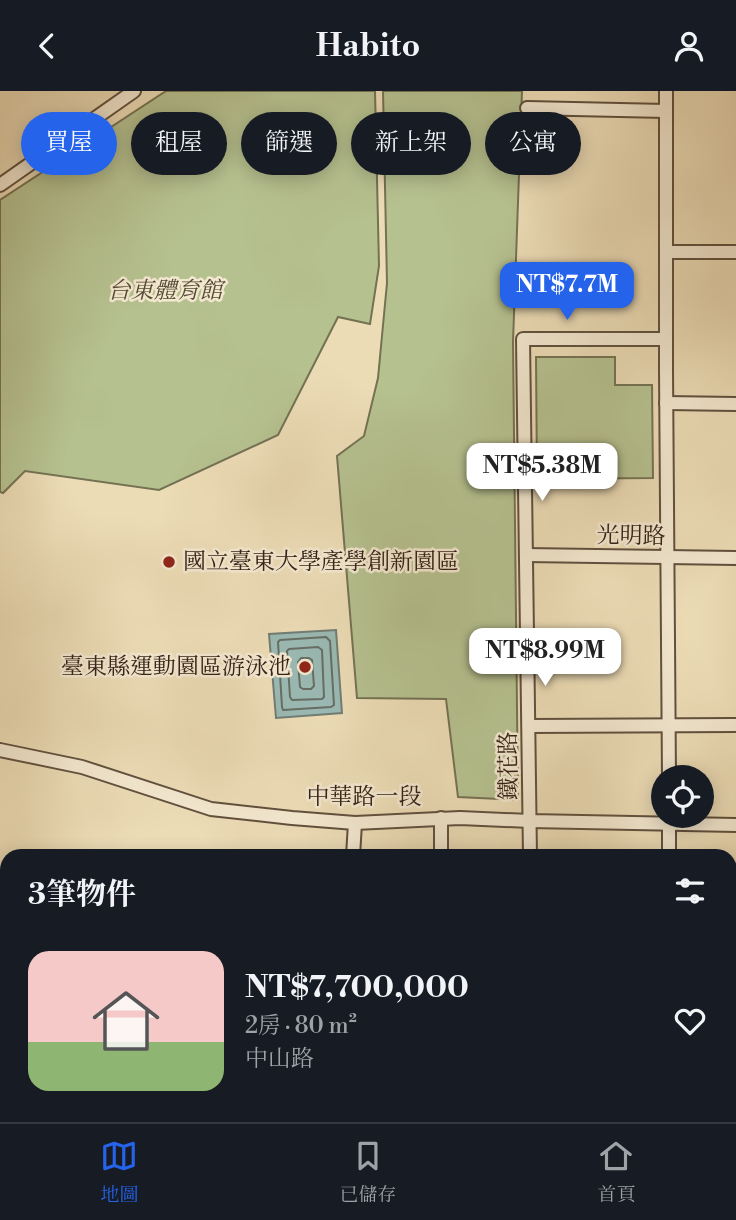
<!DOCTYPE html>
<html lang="zh-TW">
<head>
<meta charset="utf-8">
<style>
	body { margin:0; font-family:"Libre Bodoni","Noto Serif TC",serif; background:#242831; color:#f1f3f6; height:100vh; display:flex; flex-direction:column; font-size:26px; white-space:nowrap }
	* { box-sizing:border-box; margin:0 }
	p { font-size:23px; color:#9ea1a6 }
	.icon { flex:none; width:38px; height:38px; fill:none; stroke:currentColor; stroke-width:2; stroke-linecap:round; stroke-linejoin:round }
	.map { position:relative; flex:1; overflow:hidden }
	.sheet { position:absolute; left:0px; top:758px; width:737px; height:275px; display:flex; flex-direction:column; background:#171b24; border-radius:21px 21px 0 0; box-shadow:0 4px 18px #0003 }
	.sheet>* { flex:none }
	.top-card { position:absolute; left:21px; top:21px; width:695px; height:63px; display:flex; gap:14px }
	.controls { position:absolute; left:651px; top:674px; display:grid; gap:14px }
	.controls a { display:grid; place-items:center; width:63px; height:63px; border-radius:50%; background:#171b24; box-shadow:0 4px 18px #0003; font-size:35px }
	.price { position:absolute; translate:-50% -60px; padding:0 16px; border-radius:14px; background:#fff; color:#222; font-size:23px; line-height:46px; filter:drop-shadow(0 2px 4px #0008) }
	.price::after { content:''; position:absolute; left:50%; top:42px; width:21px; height:16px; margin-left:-10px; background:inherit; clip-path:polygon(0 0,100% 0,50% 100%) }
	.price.on { background:#2563eb; color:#fff }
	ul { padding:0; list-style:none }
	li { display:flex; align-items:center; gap:21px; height:175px; padding:0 28px }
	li+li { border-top:2px solid #363941 }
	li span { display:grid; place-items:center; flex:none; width:196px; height:140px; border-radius:21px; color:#555 }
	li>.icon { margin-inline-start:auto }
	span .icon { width:84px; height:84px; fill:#fffc; stroke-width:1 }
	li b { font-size:30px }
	h2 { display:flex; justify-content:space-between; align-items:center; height:84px; padding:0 28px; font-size:30px }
	.pill { padding:0 24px; border-radius:32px; background:#171b24; box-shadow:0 4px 18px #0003; font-size:24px; line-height:63px }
	.pill.on { background:#2563eb; color:#fff }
	header { display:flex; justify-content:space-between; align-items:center; height:91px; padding:0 28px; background:#171b24; font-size:32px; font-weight:700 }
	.tab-bar { display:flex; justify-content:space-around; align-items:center; height:98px; border-top:2px solid #363941; background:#171b24; font-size:19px; color:#9ea1a6 }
	.tab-bar a { display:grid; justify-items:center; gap:4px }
	.tab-bar .on { color:#2563eb }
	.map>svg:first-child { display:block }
	.green { fill:#b6c190; stroke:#747253; stroke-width:2 }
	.water { fill:#9abab4; stroke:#717d75; stroke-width:2 }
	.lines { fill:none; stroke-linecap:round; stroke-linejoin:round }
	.shore { stroke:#666e65; stroke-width:2 }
	.minor-casing { stroke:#61503e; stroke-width:16 }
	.minor { stroke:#f3e8d0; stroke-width:12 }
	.poi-dot { fill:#8f2418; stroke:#f3e8d0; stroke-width:2.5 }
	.labels { text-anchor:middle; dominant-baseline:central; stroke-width:5; stroke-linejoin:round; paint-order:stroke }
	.park-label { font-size:23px; font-style:italic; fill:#544a34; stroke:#f3e8d0 }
	.street-label { font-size:23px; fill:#332216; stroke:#f3e8d0 }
	.poi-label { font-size:23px; fill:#332216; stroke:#f3e8d0; text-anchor:start }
</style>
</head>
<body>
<header><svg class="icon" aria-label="back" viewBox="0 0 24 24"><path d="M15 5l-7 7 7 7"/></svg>Habito<svg class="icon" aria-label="person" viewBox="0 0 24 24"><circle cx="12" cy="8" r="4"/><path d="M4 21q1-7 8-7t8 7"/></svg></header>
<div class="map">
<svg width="736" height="1031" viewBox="0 0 736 1031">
	<rect width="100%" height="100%" fill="#ecdcb6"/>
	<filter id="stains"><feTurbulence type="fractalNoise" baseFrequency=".00286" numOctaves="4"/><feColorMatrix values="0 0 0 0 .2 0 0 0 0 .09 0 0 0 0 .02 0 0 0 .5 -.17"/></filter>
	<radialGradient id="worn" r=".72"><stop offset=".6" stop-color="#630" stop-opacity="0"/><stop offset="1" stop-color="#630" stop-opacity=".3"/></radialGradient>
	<g class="green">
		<polygon points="166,0 375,0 379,175 370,233 338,226 278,344 159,399 25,380 3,402 0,401 0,109"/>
		<polygon points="383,0 522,0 513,251 518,709 458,706 446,608 357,607 337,365 364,345 378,287 387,192"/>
		<polygon points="536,266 615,266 615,294 652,294 653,387 537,388"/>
	</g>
	<polygon class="water" points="336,539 342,622 276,627 269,543"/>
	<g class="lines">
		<g class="shore">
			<polygon points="326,546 330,550 334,614 331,616 283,619 282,616 278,551 280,549"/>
			<polygon points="318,556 322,559 324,606 322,608 292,609 290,606 287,560 289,558"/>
			<polygon points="301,567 309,567 312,569 314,595 311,598 303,598 300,596 298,571"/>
		</g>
		<defs>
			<g id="minor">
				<polyline points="666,0 666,279 669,686"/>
				<polyline points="527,17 666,20"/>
				<polyline points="0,94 134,0"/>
				<polyline points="666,161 736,161"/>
				<polyline points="666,312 736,313"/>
				<polyline points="526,464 736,467"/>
				<polyline points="529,635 736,634"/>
				<polyline points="0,659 82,676 211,718 292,727 355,732 460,727 530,730 736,734"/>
				<polyline points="441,727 441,765"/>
				<polyline points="669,727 669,765"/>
				<polyline points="353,765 355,732"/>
				<polyline points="530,765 523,248 666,248"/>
				<polyline points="730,862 736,862"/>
				<polyline points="0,990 7,990"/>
				<polyline points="416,1026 416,1031"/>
				<polyline points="532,1026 532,1031"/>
				<polyline points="671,1026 671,1031"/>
				<polyline points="335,1031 336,1026"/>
			</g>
		</defs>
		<use href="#minor" class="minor-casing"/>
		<use href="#minor" class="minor"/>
	</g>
	<g class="poi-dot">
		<circle cx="169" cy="471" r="7"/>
		<circle cx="305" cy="576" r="7"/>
	</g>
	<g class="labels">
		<g class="park-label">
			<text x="165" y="200">台東體育館</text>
		</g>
		<g class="street-label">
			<text transform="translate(631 445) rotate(1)">光明路</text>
			<text transform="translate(509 675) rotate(-91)">鐵花路</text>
			<text x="364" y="706">中華路一段</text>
		</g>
		<g class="poi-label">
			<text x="183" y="471">國立臺東大學產學創新園區</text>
			<text x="291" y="576" text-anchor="end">臺東縣運動園區游泳池</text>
		</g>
	</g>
	<rect width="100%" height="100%" filter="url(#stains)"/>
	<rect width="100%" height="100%" fill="url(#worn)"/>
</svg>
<div class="controls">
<a><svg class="icon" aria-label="locate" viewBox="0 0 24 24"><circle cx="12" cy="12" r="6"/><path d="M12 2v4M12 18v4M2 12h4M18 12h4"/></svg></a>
</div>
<b class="price on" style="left:567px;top:231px">NT$7.7M</b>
<b class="price" style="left:542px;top:412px">NT$5.38M</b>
<b class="price" style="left:545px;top:597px">NT$8.99M</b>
<div class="top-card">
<a class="pill on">買屋</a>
<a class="pill">租屋</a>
<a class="pill">篩選</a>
<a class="pill">新上架</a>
<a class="pill">公寓</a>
</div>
<section class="sheet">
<h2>3筆物件<svg class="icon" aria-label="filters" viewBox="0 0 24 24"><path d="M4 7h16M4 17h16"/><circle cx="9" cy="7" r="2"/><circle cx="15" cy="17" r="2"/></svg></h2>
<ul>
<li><span style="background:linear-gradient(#f6c9c9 65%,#8fb573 0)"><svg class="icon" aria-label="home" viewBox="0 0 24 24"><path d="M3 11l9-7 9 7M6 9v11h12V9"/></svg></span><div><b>NT$7,700,000</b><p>2房 · 80 m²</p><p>中山路</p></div><svg class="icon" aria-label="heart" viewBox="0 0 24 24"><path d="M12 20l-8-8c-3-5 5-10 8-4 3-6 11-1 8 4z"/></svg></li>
</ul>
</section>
</div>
<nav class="tab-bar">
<a class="on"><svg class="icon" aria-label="map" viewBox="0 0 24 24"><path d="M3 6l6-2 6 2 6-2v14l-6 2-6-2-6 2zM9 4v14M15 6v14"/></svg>地圖</a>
<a><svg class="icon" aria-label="saved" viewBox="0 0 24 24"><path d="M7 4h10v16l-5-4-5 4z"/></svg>已儲存</a>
<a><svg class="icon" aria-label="home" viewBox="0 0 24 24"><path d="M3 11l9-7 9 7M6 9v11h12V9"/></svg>首頁</a>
</nav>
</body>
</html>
